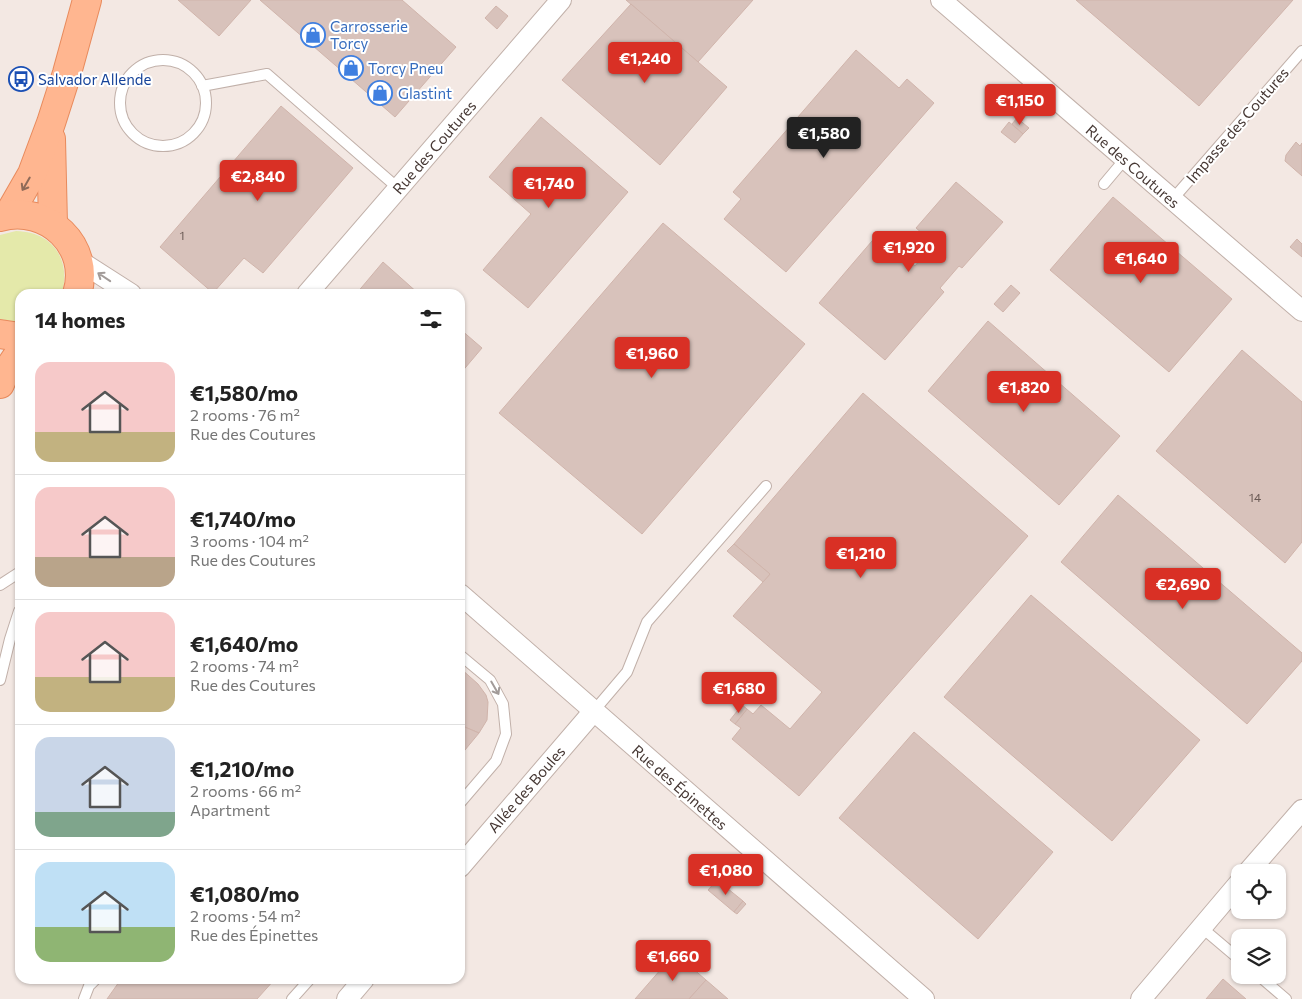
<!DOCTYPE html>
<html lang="en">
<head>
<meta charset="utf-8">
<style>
	body { margin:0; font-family:Commissioner,sans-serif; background:#f6f6f6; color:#222; height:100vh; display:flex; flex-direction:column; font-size:19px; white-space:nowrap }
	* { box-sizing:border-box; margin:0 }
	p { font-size:16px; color:#767676 }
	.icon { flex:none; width:28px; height:28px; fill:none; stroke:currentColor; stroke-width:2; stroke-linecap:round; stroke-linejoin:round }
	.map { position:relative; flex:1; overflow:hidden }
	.drawer { position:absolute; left:15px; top:289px; width:450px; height:695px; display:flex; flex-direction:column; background:#fff; border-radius:15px; box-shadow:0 1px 4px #0004 }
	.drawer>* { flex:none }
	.buttons { position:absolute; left:1231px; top:864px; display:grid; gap:10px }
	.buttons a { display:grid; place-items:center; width:55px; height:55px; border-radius:10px; background:#fff; box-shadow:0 1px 4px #0004; font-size:25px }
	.price { position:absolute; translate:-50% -42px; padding:0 11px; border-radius:5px; background:#d93025; color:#fff; font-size:16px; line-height:32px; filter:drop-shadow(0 1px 2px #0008) }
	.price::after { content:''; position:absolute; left:50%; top:30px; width:15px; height:11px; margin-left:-8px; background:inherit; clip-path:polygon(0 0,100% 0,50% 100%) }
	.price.selected { background:#222; color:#fff }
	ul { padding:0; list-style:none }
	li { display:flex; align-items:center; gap:15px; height:125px; padding:0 20px }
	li+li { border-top:1px solid #e0e0e0 }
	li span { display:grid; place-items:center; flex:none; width:140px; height:100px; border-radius:15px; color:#555 }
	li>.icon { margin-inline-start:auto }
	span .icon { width:60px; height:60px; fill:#fffc; stroke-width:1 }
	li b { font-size:21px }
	h2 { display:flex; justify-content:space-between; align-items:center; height:60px; padding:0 20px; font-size:21px }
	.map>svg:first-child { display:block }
	.green { fill:#e4e9aa }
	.building { fill:#d8c2bb; stroke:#d0b4ab }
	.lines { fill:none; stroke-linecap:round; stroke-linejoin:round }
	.service-casing { stroke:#c1b0a9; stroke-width:12 }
	.minor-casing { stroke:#c1b0a9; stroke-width:22 }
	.primary-casing { stroke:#e88a5c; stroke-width:30 }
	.service { stroke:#fff; stroke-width:10 }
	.minor { stroke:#fff; stroke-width:20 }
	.primary { stroke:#ffb690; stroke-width:28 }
	.oneway { stroke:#8f6a58 }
	.oneway2 { stroke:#a29b99 }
	.labels { text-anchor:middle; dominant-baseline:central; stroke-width:4; stroke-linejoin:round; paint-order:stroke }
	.number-label { font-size:12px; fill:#6a5a55 }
	.shop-label { font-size:15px; fill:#366cbe; stroke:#fff; text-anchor:start }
	.transit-label { font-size:15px; fill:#164399; stroke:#fff; text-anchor:start }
	.street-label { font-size:15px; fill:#453733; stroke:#fff }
</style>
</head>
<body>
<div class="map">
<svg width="1302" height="999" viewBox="0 0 1302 999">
	<rect width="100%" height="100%" fill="#f3e8e3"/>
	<path class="green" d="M16,231c37,1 55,28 46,63h-42v29l-20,-4v-84z"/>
	<g class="building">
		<polygon points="178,0 251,0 219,36"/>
		<polygon points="260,0 402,0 456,47 395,117"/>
		<polygon points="626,0 753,0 698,62"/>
		<polygon points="1076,0 1293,0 1199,106"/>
		<polygon points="631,4 727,87 660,165 562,80"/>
		<polygon points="496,6 508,16 497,29 485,18"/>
		<polygon points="856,50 899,88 907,79 934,103 786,272 724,219 741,199 733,192"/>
		<polygon points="281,106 353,168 263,273 244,258 213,293 160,247"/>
		<polygon points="541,117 628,192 528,308 483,270 531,214 489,177"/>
		<polygon points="1017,118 1029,128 1023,134 1012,124"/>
		<polygon points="1009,122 1023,134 1015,143 1001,132"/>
		<polygon points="1296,142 1300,146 1302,143 1302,176 1285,161 1286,155"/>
		<polygon points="956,182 1003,222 962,268 959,266 940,288 944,292 885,360 819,303 878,234 915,266 934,243 916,228"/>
		<polygon points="1113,197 1232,299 1169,372 1050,270"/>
		<polygon points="663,223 805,344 642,534 499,413"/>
		<polygon points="1297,239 1302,244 1302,257 1290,247"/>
		<polygon points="383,262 419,294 356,294"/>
		<polygon points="1011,285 1020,293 1003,312 994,304"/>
		<polygon points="988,321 1120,436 1059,505 928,391"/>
		<polygon points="460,329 482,348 460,374"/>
		<polygon points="1242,350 1302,402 1302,542 1285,563 1156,451"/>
		<polygon points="863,393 1028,536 799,796 732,739 741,728 735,724 747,709 753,714 761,705 790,729 822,692 733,616 770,574 734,544"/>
		<polygon points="1118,495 1302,653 1302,661 1247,724 1061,562"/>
		<polygon points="734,544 770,574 763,582 727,551"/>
		<polygon points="1031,595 1200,740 1112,841 944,697"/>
		<polygon points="460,668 478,684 486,695 488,702 487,720 479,733 460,725"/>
		<polygon points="742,705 747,709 735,724 730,720"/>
		<polygon points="460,725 479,733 460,756"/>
		<polygon points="914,732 1053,852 978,939 839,818"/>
		<polygon points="717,880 743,901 734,912 708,890"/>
		<polygon points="743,901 746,904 737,914 734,912"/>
		<polygon points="675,953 706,980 689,999 635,999"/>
		<polygon points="125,979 275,979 257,999 107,999 119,982 120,983"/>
		<polygon points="1223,979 1246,999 1206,999"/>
		<polygon points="706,980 728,999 689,999"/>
	</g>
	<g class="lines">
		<defs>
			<g id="service">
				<circle cx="163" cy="103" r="43"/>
				<polyline points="202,86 267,74 399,189"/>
				<polyline points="1104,184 1125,159"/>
				<polyline points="1172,200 1302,51"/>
				<polyline points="0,585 20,572"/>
				<polyline points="460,655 490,680 503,704 506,734 496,761 460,803"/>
				<polyline points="0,680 10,639 19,611"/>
				<polyline points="593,712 627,672 647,622 766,486"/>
				<polyline points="1201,927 1240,960"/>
				<polyline points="1258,975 1286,999"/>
				<polyline points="84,999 89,986 96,979"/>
				<polyline points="292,999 310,979"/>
			</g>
			<g id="minor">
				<polyline points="941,0 1302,311"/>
				<polyline points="78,260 131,294"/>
				<polyline points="307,294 561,0"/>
				<polyline points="460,594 924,999"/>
				<polyline points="460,867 593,712"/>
				<polyline points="1248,872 1302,810"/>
				<polyline points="347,999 364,979"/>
				<polyline points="1141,999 1240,882"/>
			</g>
			<g id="primary">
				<polyline points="51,139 53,224"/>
				<polyline points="9,214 32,174 51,123 67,73 87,0"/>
				<path d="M0,217c47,-13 92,29 77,77"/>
				<polyline points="0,334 20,337"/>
				<polyline points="0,384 3,377 20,352"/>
			</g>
		</defs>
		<use href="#service" class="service-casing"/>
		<use href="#minor" class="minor-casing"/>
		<use href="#primary" class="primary-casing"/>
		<use href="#service" class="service"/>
		<use href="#minor" class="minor"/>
		<use href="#primary" class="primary"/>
	</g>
	<defs><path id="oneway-shaft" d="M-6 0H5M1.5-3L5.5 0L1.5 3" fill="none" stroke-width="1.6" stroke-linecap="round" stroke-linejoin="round" transform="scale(1.25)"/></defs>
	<use class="oneway" href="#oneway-shaft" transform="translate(26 184) rotate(120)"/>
	<g class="oneway2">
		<use href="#oneway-shaft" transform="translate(104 277) rotate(-146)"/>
		<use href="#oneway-shaft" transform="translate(495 688) rotate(60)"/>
	</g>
	<defs>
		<symbol id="shop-ring" viewBox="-11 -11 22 22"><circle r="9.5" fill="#fff" stroke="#3f7fe0" stroke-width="1.5"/><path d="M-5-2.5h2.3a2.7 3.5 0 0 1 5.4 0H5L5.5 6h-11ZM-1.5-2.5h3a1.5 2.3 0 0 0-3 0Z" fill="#3f7fe0"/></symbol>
		<symbol id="bus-ring" viewBox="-11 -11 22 22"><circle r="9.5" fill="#fff" stroke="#1a4fb4" stroke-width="1.5"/><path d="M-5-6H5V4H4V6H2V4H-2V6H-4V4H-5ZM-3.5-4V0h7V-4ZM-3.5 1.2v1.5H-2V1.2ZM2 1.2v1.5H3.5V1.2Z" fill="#1a4fb4"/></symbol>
	</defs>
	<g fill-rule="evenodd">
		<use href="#shop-ring" x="299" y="21" width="28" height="28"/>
		<use href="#shop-ring" x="337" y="54" width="28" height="28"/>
		<use href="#bus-ring" x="7" y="65" width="28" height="28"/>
		<use href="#shop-ring" x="366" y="79" width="28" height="28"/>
	</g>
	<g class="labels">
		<g class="number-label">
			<text x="182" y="235">1</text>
			<text x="1255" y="497">14</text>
		</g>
		<g class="shop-label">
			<text x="330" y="26">Carrosserie<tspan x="330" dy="17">Torcy</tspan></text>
			<text x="368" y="68">Torcy Pneu</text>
			<text x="398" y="93">Glastint</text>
		</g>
		<g class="transit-label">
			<text x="38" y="79">Salvador Allende</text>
		</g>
		<g class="street-label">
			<text transform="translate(1237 125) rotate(-49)">Impasse des Coutures</text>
			<text transform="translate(434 147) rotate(-49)">Rue des Coutures</text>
			<text transform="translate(1133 166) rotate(41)">Rue des Coutures</text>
			<text transform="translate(680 787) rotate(41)">Rue des Épinettes</text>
			<text transform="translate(526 789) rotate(-49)">Allée des Boules</text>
		</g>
	</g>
</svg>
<div class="buttons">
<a><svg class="icon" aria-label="locate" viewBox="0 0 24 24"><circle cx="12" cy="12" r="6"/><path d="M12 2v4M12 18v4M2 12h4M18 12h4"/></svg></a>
<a><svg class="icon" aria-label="layers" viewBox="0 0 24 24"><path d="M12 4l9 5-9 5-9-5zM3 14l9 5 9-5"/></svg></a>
</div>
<b class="price" style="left:645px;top:84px">€1,240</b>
<b class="price" style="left:1020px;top:126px">€1,150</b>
<b class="price selected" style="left:824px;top:159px">€1,580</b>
<b class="price" style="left:258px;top:202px">€2,840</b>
<b class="price" style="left:549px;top:209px">€1,740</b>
<b class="price" style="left:909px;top:273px">€1,920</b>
<b class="price" style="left:1141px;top:284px">€1,640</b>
<b class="price" style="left:652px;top:379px">€1,960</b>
<b class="price" style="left:1024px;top:413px">€1,820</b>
<b class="price" style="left:861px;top:579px">€1,210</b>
<b class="price" style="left:1183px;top:610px">€2,690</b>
<b class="price" style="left:739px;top:714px">€1,680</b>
<b class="price" style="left:726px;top:896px">€1,080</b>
<b class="price" style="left:673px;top:982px">€1,660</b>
<section class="drawer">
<h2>14 homes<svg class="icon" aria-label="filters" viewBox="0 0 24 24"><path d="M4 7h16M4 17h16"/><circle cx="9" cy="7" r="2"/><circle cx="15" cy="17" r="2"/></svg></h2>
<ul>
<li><span style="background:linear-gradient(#f6c9c9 70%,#c2b280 0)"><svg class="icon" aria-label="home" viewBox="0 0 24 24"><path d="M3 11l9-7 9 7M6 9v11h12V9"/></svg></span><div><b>€1,580/mo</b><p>2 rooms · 76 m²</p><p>Rue des Coutures</p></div></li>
<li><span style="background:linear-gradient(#f6c9c9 70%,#b9a48a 0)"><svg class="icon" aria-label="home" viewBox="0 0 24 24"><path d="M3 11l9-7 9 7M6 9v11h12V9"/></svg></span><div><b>€1,740/mo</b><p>3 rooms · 104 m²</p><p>Rue des Coutures</p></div></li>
<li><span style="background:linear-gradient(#f6c9c9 65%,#c2b280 0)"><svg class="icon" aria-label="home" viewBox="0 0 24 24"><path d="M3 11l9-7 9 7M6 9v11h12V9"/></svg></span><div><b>€1,640/mo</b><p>2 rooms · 74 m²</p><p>Rue des Coutures</p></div></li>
<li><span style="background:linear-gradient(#c9d6e8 75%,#7fa58c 0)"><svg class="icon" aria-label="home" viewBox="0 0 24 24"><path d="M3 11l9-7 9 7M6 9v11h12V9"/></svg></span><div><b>€1,210/mo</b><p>2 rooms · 66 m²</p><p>Apartment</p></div></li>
<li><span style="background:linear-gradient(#bfe0f5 65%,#8fb573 0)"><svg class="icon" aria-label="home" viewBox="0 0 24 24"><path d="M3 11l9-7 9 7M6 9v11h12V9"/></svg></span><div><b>€1,080/mo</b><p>2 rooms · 54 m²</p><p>Rue des Épinettes</p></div></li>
</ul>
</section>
</div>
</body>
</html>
